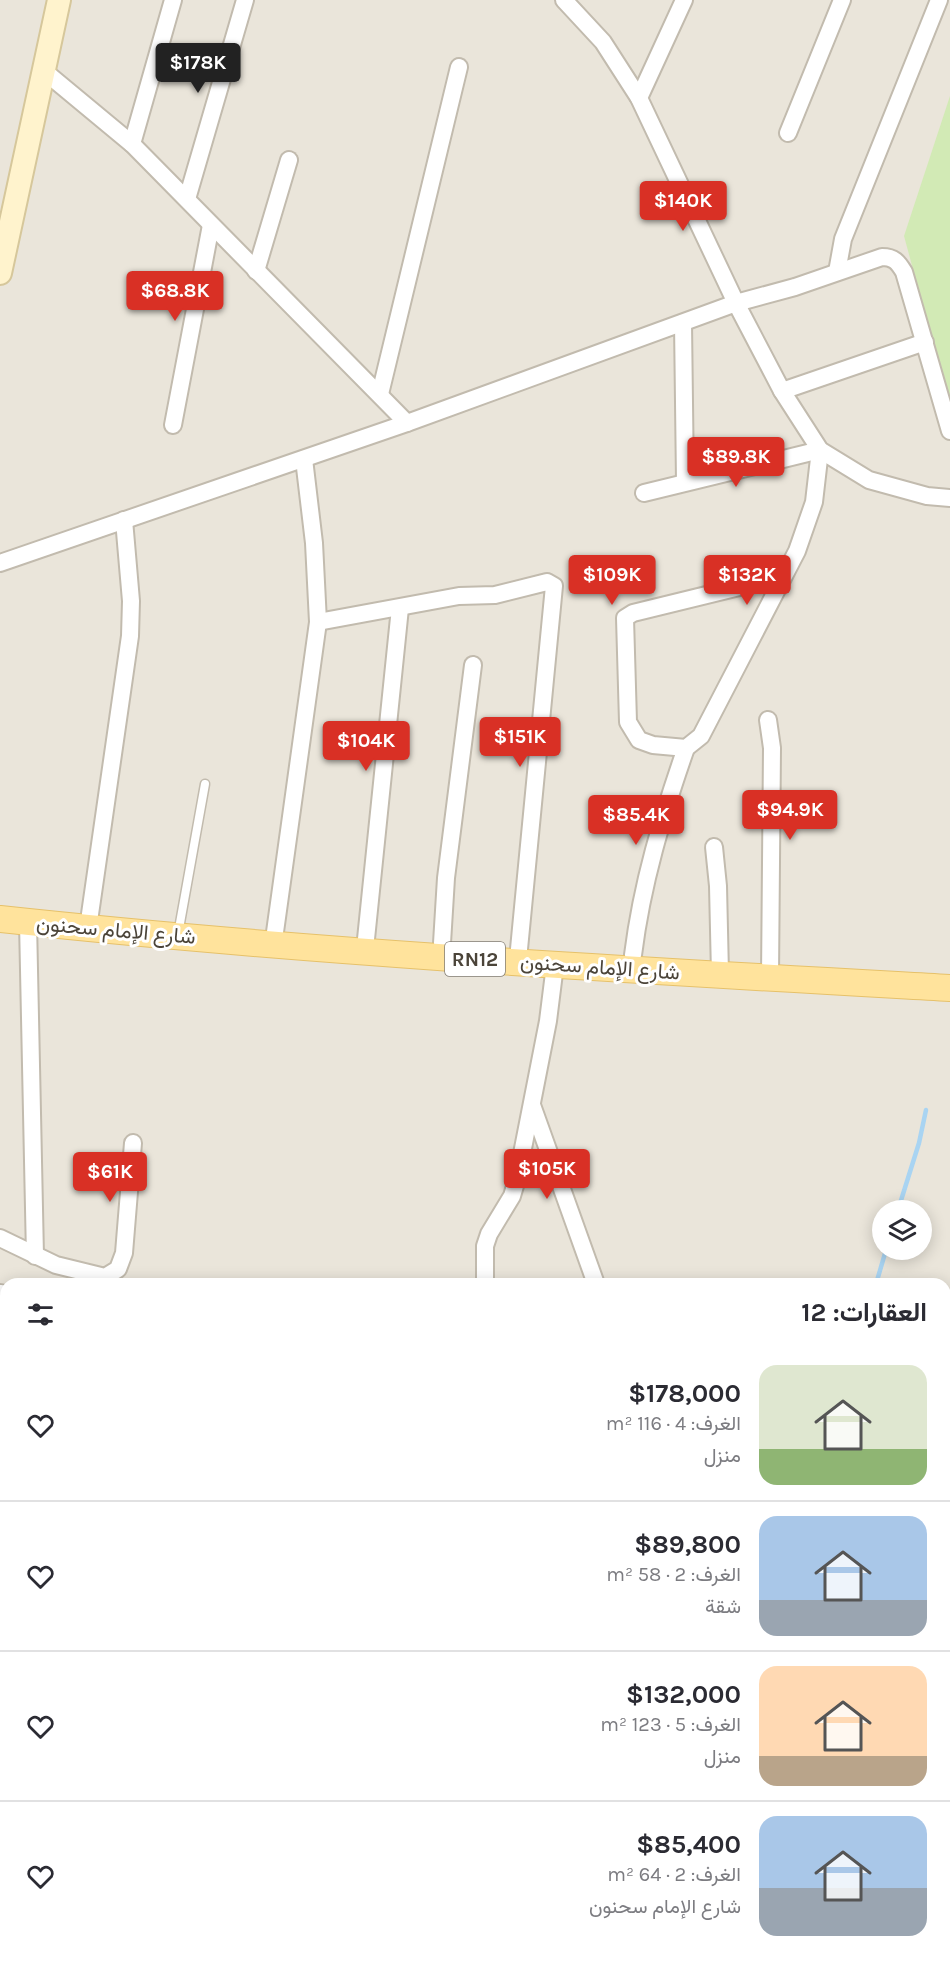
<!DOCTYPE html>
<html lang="ar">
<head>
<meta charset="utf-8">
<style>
	body { margin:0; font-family:Karla,Vazirmatn,sans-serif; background:#f7f7f7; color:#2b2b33; direction:rtl; height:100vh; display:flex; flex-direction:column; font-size:22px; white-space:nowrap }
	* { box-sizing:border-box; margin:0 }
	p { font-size:20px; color:#7c7c81 }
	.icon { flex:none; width:33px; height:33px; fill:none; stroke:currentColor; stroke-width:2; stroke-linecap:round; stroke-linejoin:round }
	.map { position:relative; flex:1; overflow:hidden; direction:ltr }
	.drawer { position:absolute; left:0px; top:1278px; width:951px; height:686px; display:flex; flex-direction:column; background:#fff; border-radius:18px 18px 0 0; box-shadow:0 3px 15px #0003; direction:rtl }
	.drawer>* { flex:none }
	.tools { position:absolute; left:872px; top:1200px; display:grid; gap:12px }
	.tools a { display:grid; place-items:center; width:60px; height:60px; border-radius:50%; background:#fff; box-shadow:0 3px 15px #0003; font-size:30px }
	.price { position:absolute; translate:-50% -51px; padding:0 14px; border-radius:6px; background:#d93025; color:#fff; font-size:20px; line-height:39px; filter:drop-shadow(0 2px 3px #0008) }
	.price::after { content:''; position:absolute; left:50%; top:36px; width:18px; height:14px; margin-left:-9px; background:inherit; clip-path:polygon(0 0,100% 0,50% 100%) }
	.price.selected { background:#222; color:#fff }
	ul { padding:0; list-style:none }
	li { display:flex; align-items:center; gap:18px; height:150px; padding:0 24px }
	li+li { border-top:2px solid #e1e1e2 }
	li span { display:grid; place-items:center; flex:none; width:168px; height:120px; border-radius:18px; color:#555 }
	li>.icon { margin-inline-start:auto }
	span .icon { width:72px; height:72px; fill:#fffc; stroke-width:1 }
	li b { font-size:26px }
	h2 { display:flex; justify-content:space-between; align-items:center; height:72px; padding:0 24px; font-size:26px }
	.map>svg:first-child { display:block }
	.residential { fill:#eae5da; fill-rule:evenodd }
	.industrial { fill:#e6e2dd }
	.green { fill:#d2eab5 }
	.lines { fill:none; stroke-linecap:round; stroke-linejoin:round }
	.stream { stroke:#a9d4f2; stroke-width:4.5 }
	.building { fill:#d8cfc1; stroke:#d3c7b4; stroke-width:1.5; filter:url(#shadow) }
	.lane-casing { stroke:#c2bbae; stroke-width:11 }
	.street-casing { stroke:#c2bbae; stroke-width:20 }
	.secondary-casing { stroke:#d6c79b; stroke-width:26 }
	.primary-casing { stroke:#e6c16a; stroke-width:28 }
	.lane { stroke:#fff; stroke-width:8 }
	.street { stroke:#fff; stroke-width:16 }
	.secondary { stroke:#fff3cd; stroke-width:22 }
	.primary { stroke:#ffe39c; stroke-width:26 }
	.labels { text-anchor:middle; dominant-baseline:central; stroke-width:6; stroke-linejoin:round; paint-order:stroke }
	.shield { fill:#fff; stroke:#817c74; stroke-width:1.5 }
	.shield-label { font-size:20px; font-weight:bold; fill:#4b4439 }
	.street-label { font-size:21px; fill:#4b4439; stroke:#fff }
</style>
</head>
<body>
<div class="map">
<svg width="950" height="1963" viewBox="0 0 950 1963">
	<defs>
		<filter id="shadow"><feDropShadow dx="5.5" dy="5.5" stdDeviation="3" flood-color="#0004"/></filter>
	</defs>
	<rect width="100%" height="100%" fill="#f6f3ec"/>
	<path class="residential" d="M0,0h950v1963h-950zM882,1210h39v40h-39zM6,1284h939v674h-939z"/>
	<polygon class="industrial" points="950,1442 950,1684 945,1673 945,1445"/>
	<polygon class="green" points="950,96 950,406 904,236"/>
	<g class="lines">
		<g class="stream">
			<polyline points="898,1210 919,1143 926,1110"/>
			<polyline points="876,1284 886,1250"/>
			<polyline points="945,1730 950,1742"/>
		</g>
	</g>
	<polygon class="building" points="950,1466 950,1579 945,1571 945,1469"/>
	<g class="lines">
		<defs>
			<polyline id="lane" points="180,923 205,784"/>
			<g id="street">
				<polyline points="564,0 603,42 639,98 736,303 782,391 820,450 869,480 927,496 950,498"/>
				<polyline points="44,71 132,144 407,423"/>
				<polyline points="639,98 684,0"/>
				<polyline points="788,133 842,0"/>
				<polyline points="132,144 173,0"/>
				<polyline points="187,199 245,0"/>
				<polyline points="256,271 289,160"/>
				<polyline points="837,272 843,239 939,0"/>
				<polyline points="683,323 685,482"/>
				<polyline points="782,391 925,342"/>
				<polyline points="380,394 459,67"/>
				<polyline points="173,425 211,225"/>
				<polyline points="644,493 820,450"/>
				<path d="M0,563l407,-140 329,-120 59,-16 87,-30c12,0 16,5 22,15l46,159"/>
				<polyline points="784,576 633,613 625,618 628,722 639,740 653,745 686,748 701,736 797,551 814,502 820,450"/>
				<polyline points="318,622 459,596 495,595 547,582 554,586 519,949"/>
				<polyline points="768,720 772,748 770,977"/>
				<polyline points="714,847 718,886 720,974"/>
				<polyline points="28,922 35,1256"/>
				<polyline points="88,928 130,636 131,601 124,520"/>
				<polyline points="275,932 318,622 314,543 304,459"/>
				<polyline points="366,939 400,608"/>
				<polyline points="442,943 446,878 473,665"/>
				<path d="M633,955c9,-72 29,-138 53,-207"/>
				<polyline points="532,1105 596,1284"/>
				<polyline points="0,1238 56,1265 105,1277 118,1269 124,1253 133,1143"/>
				<polyline points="485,1284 485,1246 489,1234 512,1196 517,1179 548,1021 555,965"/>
				<polyline points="0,1293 6,1294"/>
				<polyline points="0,1376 6,1378"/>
				<polyline points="0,1503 6,1505"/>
				<polyline points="0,1529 6,1526"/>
				<polyline points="0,1615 6,1615"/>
				<polyline points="0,1720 6,1718"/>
				<polyline points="0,1732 6,1750"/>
				<polyline points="0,1819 6,1817"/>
				<polyline points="189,1958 191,1963"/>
				<polyline points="302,1958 303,1963"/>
				<polyline points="449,1958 450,1963"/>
				<polyline points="63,1963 77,1958"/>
				<polyline points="413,1963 428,1958"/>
			</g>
			<polyline id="secondary" points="0,273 59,0"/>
			<path id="primary" d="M0,919c316,34 633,51 950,69"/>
		</defs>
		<use href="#lane" class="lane-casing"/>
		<use href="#street" class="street-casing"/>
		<use href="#secondary" class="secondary-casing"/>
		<use href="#primary" class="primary-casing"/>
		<use href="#lane" class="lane"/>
		<use href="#street" class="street"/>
		<use href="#secondary" class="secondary"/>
		<use href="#primary" class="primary"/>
	</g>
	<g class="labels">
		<rect class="shield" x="445" y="942" width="60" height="34" rx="4.5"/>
		<g class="shield-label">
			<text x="475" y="959">RN12</text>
		</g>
		<g class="street-label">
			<text transform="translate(116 930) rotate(5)">شارع الإمام سحنون</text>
			<text transform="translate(600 967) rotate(4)">شارع الإمام سحنون</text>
		</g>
	</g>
</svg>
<div class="tools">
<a><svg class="icon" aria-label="layers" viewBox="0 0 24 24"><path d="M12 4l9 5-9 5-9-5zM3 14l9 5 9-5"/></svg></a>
</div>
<b class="price selected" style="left:198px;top:94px">$178K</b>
<b class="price" style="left:683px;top:232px">$140K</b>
<b class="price" style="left:175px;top:322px">$68.8K</b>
<b class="price" style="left:736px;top:488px">$89.8K</b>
<b class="price" style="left:612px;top:606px">$109K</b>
<b class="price" style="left:747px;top:606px">$132K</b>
<b class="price" style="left:520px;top:768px">$151K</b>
<b class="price" style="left:366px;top:772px">$104K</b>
<b class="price" style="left:790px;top:841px">$94.9K</b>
<b class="price" style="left:636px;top:846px">$85.4K</b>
<b class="price" style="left:547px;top:1200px">$105K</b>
<b class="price" style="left:110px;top:1203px">$61K</b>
<section class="drawer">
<h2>العقارات: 12<svg class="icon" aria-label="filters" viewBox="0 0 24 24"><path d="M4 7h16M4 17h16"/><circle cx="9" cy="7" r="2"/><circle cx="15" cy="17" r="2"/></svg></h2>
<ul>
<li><span style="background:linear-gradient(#dfe7d0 70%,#8fb573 0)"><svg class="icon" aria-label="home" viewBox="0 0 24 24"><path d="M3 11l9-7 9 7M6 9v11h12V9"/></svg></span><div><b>$178,000</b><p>الغرف: 4 · 116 m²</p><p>منزل</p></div><svg class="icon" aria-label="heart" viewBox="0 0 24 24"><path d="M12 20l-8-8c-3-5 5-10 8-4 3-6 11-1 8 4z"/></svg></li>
<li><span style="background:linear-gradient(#a9c7e8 70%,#9aa5b1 0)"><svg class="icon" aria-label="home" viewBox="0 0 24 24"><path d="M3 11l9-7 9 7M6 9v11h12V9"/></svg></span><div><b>$89,800</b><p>الغرف: 2 · 58 m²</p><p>شقة</p></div><svg class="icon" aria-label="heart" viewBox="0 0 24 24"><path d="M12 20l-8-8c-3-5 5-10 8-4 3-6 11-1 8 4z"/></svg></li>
<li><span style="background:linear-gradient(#ffd9b3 75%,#b9a48a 0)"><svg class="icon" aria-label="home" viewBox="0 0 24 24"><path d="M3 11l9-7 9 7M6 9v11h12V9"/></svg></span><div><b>$132,000</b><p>الغرف: 5 · 123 m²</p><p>منزل</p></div><svg class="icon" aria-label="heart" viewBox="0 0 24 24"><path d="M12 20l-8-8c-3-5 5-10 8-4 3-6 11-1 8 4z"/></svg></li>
<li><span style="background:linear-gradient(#a9c7e8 60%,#9aa5b1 0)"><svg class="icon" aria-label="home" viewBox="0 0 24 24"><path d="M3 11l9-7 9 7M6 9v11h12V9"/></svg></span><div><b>$85,400</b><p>الغرف: 2 · 64 m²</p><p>شارع الإمام سحنون</p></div><svg class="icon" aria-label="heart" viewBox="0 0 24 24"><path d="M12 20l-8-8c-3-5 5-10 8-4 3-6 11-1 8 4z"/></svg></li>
</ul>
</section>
</div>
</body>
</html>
